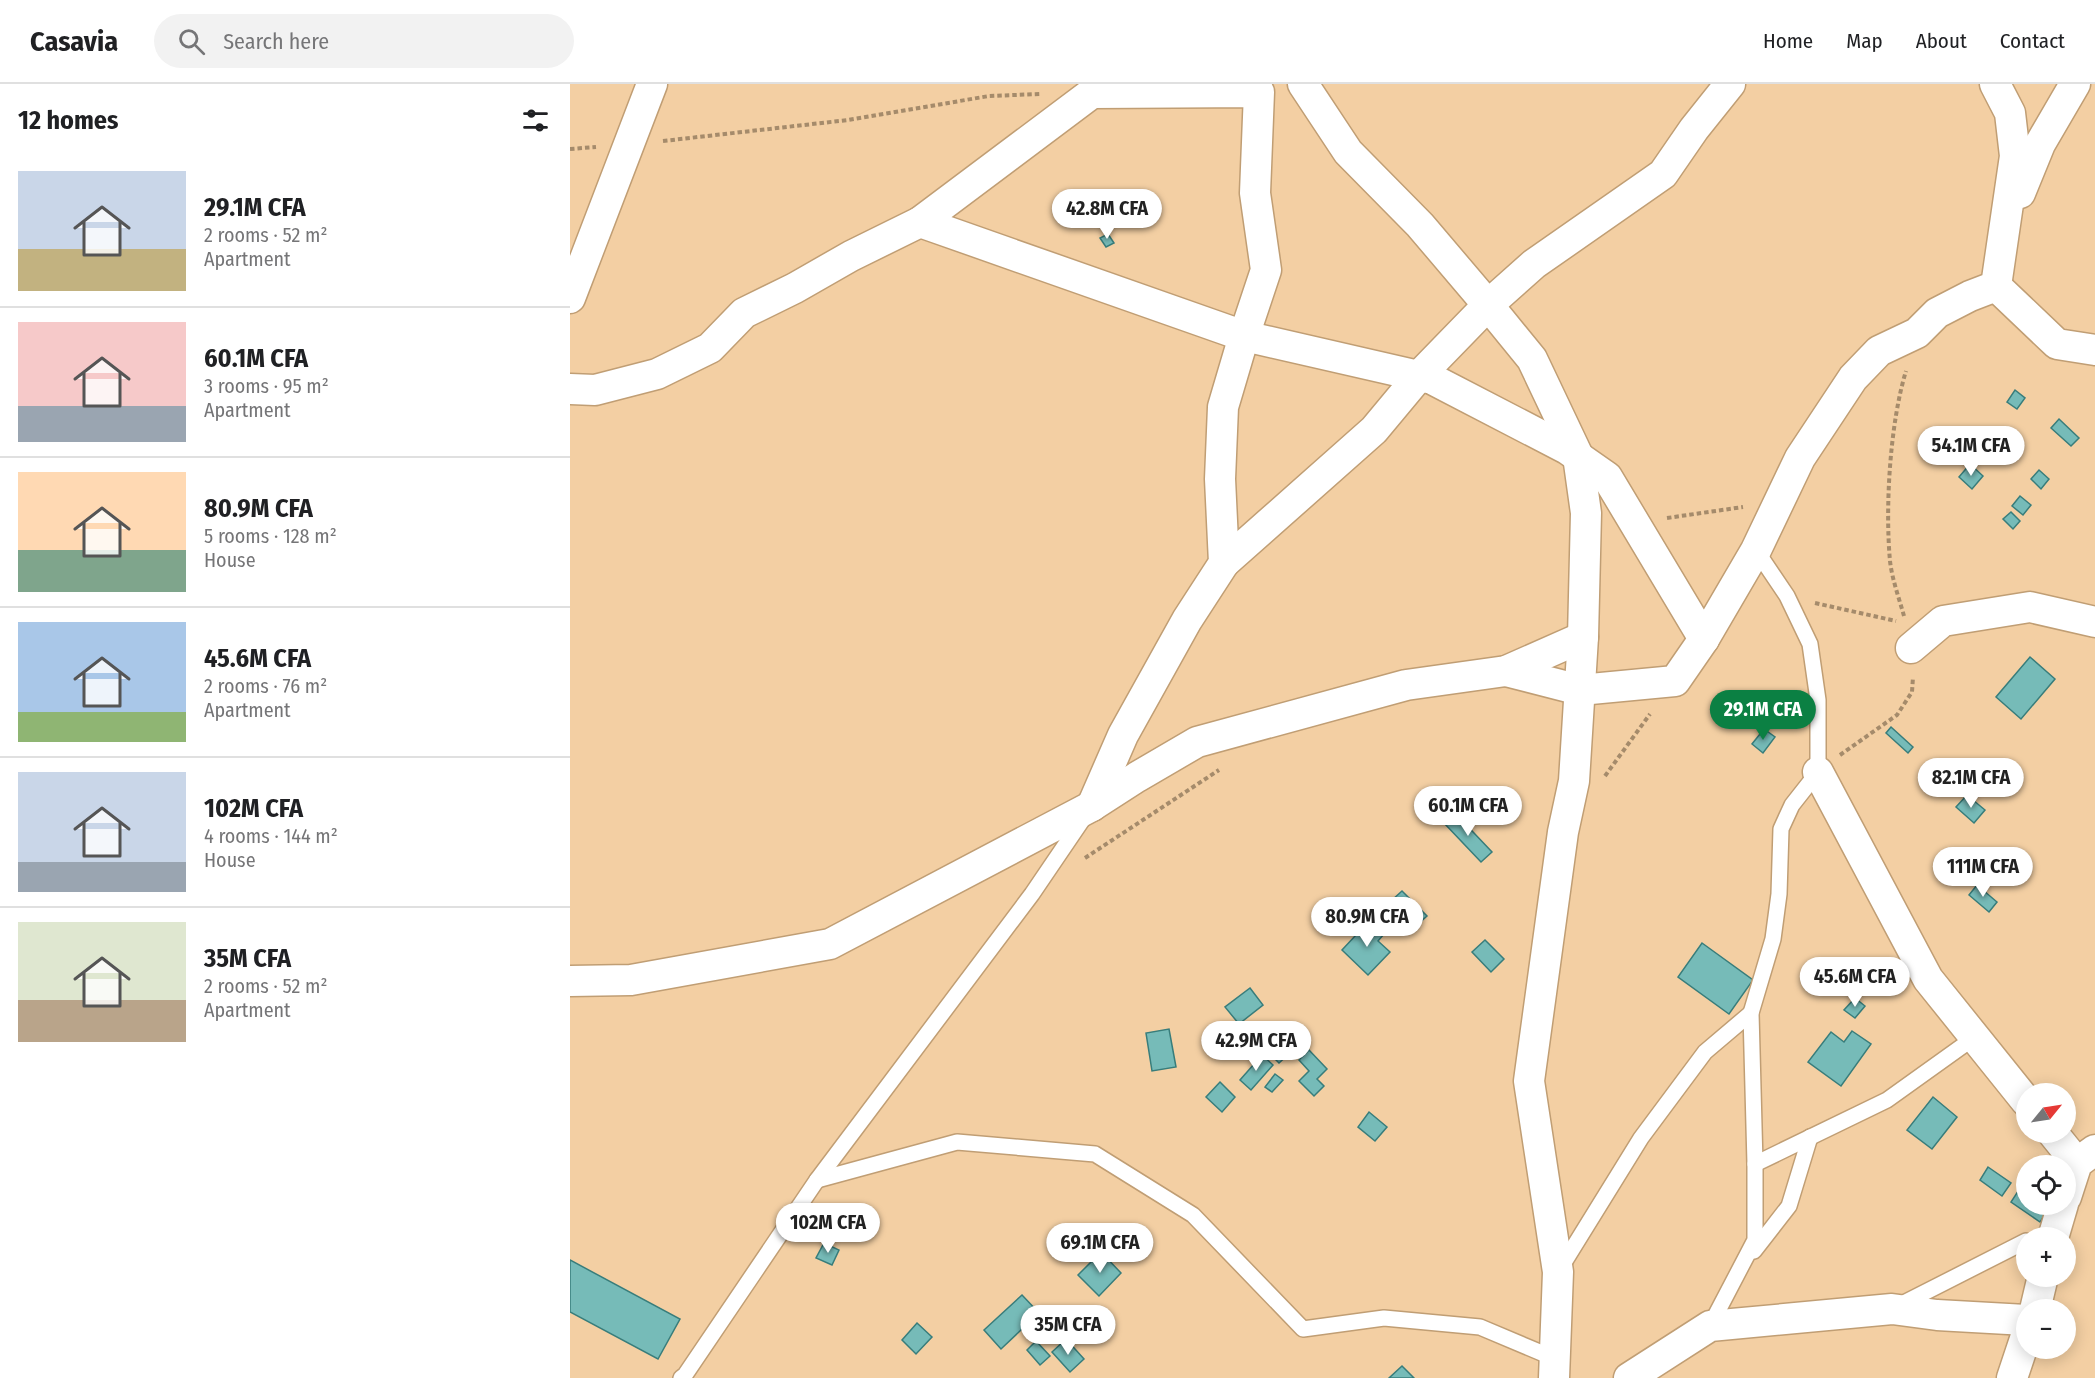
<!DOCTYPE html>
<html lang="en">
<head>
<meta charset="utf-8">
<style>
	body { margin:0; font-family:"Fira Sans Condensed",sans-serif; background:#f2f2f2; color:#202124; height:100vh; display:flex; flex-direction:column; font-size:22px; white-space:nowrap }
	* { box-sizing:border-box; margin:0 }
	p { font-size:20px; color:#757577 }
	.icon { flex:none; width:33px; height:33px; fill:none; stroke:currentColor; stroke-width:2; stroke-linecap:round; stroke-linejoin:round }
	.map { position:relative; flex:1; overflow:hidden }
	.side { display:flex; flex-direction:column; background:#fff; width:570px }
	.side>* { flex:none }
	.needle { width:39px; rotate:60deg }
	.buttons { position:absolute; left:1446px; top:999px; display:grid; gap:12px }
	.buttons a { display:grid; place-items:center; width:60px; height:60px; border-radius:50%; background:#fff; box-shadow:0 3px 15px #0003; font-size:30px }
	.price { position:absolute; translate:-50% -51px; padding:0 14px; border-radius:21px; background:#fff; color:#222; font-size:20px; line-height:39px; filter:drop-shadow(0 2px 3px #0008) }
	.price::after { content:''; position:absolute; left:50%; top:36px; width:18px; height:14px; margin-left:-9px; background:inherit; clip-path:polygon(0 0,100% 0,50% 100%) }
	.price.active { background:#0b8043; color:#fff }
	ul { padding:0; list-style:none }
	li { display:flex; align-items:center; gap:18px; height:150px; padding:0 18px }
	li+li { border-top:2px solid #e0e0e0 }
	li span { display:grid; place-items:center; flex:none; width:168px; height:120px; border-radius:0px; color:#555 }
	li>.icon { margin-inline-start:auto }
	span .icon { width:72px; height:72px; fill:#fffc; stroke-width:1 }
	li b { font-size:26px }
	h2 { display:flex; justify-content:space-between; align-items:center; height:72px; padding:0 18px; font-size:26px }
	header { display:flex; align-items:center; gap:36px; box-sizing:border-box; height:84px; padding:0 30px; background:#fff; border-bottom:2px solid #e0e0e0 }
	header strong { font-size:28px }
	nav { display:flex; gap:33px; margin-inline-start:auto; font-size:21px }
	.search { width:420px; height:54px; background:#f2f2f2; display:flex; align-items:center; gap:15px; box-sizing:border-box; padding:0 21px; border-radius:33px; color:#757577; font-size:22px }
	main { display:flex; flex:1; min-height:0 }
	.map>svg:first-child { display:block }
	.building { fill:#76bbb8; stroke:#387d7b; stroke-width:1.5 }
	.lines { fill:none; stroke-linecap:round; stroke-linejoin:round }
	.lane-casing { stroke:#c09e74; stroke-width:18 }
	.street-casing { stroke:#c09e74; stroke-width:33 }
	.path { stroke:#a58b6b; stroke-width:4; stroke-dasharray:4.5 3; stroke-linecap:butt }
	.lane { stroke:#fff; stroke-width:15 }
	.street { stroke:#fff; stroke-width:30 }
</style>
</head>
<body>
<header>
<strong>Casavia</strong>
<div class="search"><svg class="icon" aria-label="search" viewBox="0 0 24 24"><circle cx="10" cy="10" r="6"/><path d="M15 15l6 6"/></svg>Search here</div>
<nav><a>Home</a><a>Map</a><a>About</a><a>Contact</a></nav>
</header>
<main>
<section class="side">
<h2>12 homes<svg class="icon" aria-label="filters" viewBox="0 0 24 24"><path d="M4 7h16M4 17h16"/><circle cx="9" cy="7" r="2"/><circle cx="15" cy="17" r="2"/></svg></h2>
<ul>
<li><span style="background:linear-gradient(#c9d6e8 65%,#c2b280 0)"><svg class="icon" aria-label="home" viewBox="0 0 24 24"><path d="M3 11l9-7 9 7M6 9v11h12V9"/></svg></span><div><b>29.1M CFA</b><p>2 rooms · 52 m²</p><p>Apartment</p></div></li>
<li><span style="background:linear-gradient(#f6c9c9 70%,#9aa5b1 0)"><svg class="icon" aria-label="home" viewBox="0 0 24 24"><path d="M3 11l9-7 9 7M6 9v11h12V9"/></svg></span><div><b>60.1M CFA</b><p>3 rooms · 95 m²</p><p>Apartment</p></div></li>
<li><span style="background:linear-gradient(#ffd9b3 65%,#7fa58c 0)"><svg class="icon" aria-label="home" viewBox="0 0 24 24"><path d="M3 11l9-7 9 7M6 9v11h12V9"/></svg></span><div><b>80.9M CFA</b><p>5 rooms · 128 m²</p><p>House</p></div></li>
<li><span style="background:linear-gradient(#a9c7e8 75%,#8fb573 0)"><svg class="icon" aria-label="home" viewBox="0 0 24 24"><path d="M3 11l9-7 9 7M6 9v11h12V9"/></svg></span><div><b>45.6M CFA</b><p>2 rooms · 76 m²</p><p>Apartment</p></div></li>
<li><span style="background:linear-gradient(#c9d6e8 75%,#9aa5b1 0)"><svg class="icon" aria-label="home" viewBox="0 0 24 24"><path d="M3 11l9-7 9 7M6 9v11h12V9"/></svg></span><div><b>102M CFA</b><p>4 rooms · 144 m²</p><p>House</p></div></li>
<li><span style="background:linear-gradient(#dfe7d0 65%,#b9a48a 0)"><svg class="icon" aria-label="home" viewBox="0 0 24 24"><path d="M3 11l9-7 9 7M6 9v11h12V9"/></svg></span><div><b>35M CFA</b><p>2 rooms · 52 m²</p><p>Apartment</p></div></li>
</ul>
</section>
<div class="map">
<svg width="1525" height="1294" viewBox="0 0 1525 1294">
	<rect width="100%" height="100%" fill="#f3cfa3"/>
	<g class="building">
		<polygon points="538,150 544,159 536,163 530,154"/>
		<polygon points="1445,306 1455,314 1447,325 1437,318"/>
		<polygon points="1489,335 1509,354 1501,362 1481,344"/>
		<polygon points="1400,380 1413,392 1402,405 1389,393"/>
		<polygon points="1469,386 1479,395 1471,405 1461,395"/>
		<polygon points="1450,412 1461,421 1453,431 1442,422"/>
		<polygon points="1441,428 1450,437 1443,445 1433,435"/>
		<polygon points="1460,573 1485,595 1451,635 1426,613"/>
		<polygon points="1321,643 1343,663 1338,669 1316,649"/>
		<polygon points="1194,645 1205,653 1193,669 1182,660"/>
		<polygon points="1375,689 1384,698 1373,709 1364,699"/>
		<polygon points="1397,711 1415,726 1404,739 1386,723"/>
		<polygon points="885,729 922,768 911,778 874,739"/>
		<polygon points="1407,801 1427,818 1419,828 1399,811"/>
		<polygon points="832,807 857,832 846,842 821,817"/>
		<polygon points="800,836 814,850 808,857 820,868 798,891 772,866"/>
		<polygon points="915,856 934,875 921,888 902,868"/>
		<polygon points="1132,859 1183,896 1159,930 1108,893"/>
		<polygon points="680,904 693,921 669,940 655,923"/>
		<polygon points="1285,914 1295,922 1285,934 1274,926"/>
		<polygon points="599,945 606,983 582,987 576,949"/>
		<polygon points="719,946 731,959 709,979 697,967"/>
		<polygon points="1282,947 1301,960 1271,1002 1238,978 1261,948 1274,958"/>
		<polygon points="739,966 757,985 747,995 754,1002 744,1012 729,997 739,987 729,976"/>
		<polygon points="692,971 703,981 681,1006 670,996"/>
		<polygon points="705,990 713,996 702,1008 695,1003"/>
		<polygon points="650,998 665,1013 652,1028 636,1013"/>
		<polygon points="1363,1013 1387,1033 1362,1065 1337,1046"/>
		<polygon points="799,1028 817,1043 805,1057 788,1043"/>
		<polygon points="1418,1083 1441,1099 1432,1112 1410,1096"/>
		<polygon points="1456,1095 1456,1120 1482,1120 1470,1138 1441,1118"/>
		<polygon points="254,1159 269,1166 262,1181 246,1174"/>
		<polygon points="531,1168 551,1189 529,1212 508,1191"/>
		<polygon points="0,1176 110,1235 88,1275 0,1228"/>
		<polygon points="452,1211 469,1229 431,1265 414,1246"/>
		<polygon points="347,1239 362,1253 346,1270 332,1256"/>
		<polygon points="496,1255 514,1275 500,1288 482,1268"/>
		<polygon points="466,1257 480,1272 470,1281 457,1266"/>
		<polygon points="832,1282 844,1294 819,1294"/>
	</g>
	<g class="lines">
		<defs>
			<g id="lane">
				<polyline points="1185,1080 1317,1016 1405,953"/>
				<polyline points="247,1096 387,1058 525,1070 623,1131 733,1245 814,1234 910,1243 986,1275"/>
				<polyline points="1184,1167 1219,1122 1240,1053"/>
				<polyline points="990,1185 1071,1054 1135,968 1181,929"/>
				<polyline points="1330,1221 1456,1157"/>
				<polyline points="1140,1242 1185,1156 1185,1080 1181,929 1203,855 1209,810 1211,745 1222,721 1248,688 1248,616 1240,560 1217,512 1186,466"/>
				<polyline points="111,1294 115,1291 247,1096 462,810 515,732"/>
			</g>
			<g id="street">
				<polyline points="733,0 778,68 850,141 918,221 962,275 1008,372 1016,429 1013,553 1004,697 993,748 959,997 988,1188 984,1294"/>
				<polyline points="1450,109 1470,60 1505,0"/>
				<polyline points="350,138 674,252 862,295 997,365 1037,393 1134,555"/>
				<polyline points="1426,202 1487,260 1525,266"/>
				<polyline points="0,214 82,0"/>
				<polyline points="0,305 25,306 87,290 140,264 174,229 225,204 281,172 350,138 522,9 689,8 685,109 696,186 674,252 653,323 650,395 654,479 617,536 553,651 522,722"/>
				<polyline points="654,479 804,346 849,292 918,221 964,180 1093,90 1124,45 1160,0"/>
				<polyline points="1341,564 1373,537 1460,523 1525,538"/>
				<polyline points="936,587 1010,606 1105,597 1134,555 1186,466 1230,374 1283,294 1309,267 1347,249 1367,229 1400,212 1426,202 1445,72 1440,29 1425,0"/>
				<polyline points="1248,688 1358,895 1456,1017"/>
				<polyline points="0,897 61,896 260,860 522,722 567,693 627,658 836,601 936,587 1013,553"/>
				<polyline points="1482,1048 1507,1079"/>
				<polyline points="1496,1113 1507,1079 1525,1066"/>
				<polyline points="1483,1154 1493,1120"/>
				<polyline points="1465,1226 1473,1192"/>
				<polyline points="1059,1294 1140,1242 1322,1225 1367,1231 1456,1236"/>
				<polyline points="1442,1294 1456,1252"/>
			</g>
		</defs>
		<use href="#lane" class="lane-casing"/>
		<use href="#street" class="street-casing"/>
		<g class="path">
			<polyline points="93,57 278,36 419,12 470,10"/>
			<polyline points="0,65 26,63"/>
			<polyline points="1097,434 1173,423"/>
			<polyline points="1245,519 1326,537"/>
			<path d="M1334,532c-5,-18 -12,-37 -14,-55 -5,-54 0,-138 16,-190"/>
			<polyline points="1270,671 1327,631 1342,608 1343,593"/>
			<polyline points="1035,692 1080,630"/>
			<polyline points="515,774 649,686"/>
		</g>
		<use href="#lane" class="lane"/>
		<use href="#street" class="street"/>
	</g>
</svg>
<div class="buttons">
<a><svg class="needle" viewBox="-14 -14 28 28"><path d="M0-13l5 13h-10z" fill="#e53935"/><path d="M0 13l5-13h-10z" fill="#757577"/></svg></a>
<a><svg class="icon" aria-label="locate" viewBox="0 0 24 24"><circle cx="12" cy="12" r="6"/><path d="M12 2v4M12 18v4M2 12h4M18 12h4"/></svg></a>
<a>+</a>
<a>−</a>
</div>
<b class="price" style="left:537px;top:156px">42.8M CFA</b>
<b class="price" style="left:1401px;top:393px">54.1M CFA</b>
<b class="price active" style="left:1193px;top:657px">29.1M CFA</b>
<b class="price" style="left:1401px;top:725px">82.1M CFA</b>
<b class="price" style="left:898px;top:753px">60.1M CFA</b>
<b class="price" style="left:1413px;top:814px">111M CFA</b>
<b class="price" style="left:797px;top:864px">80.9M CFA</b>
<b class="price" style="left:1285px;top:924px">45.6M CFA</b>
<b class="price" style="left:686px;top:988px">42.9M CFA</b>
<b class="price" style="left:258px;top:1170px">102M CFA</b>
<b class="price" style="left:530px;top:1190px">69.1M CFA</b>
<b class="price" style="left:498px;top:1272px">35M CFA</b>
</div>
</main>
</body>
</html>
